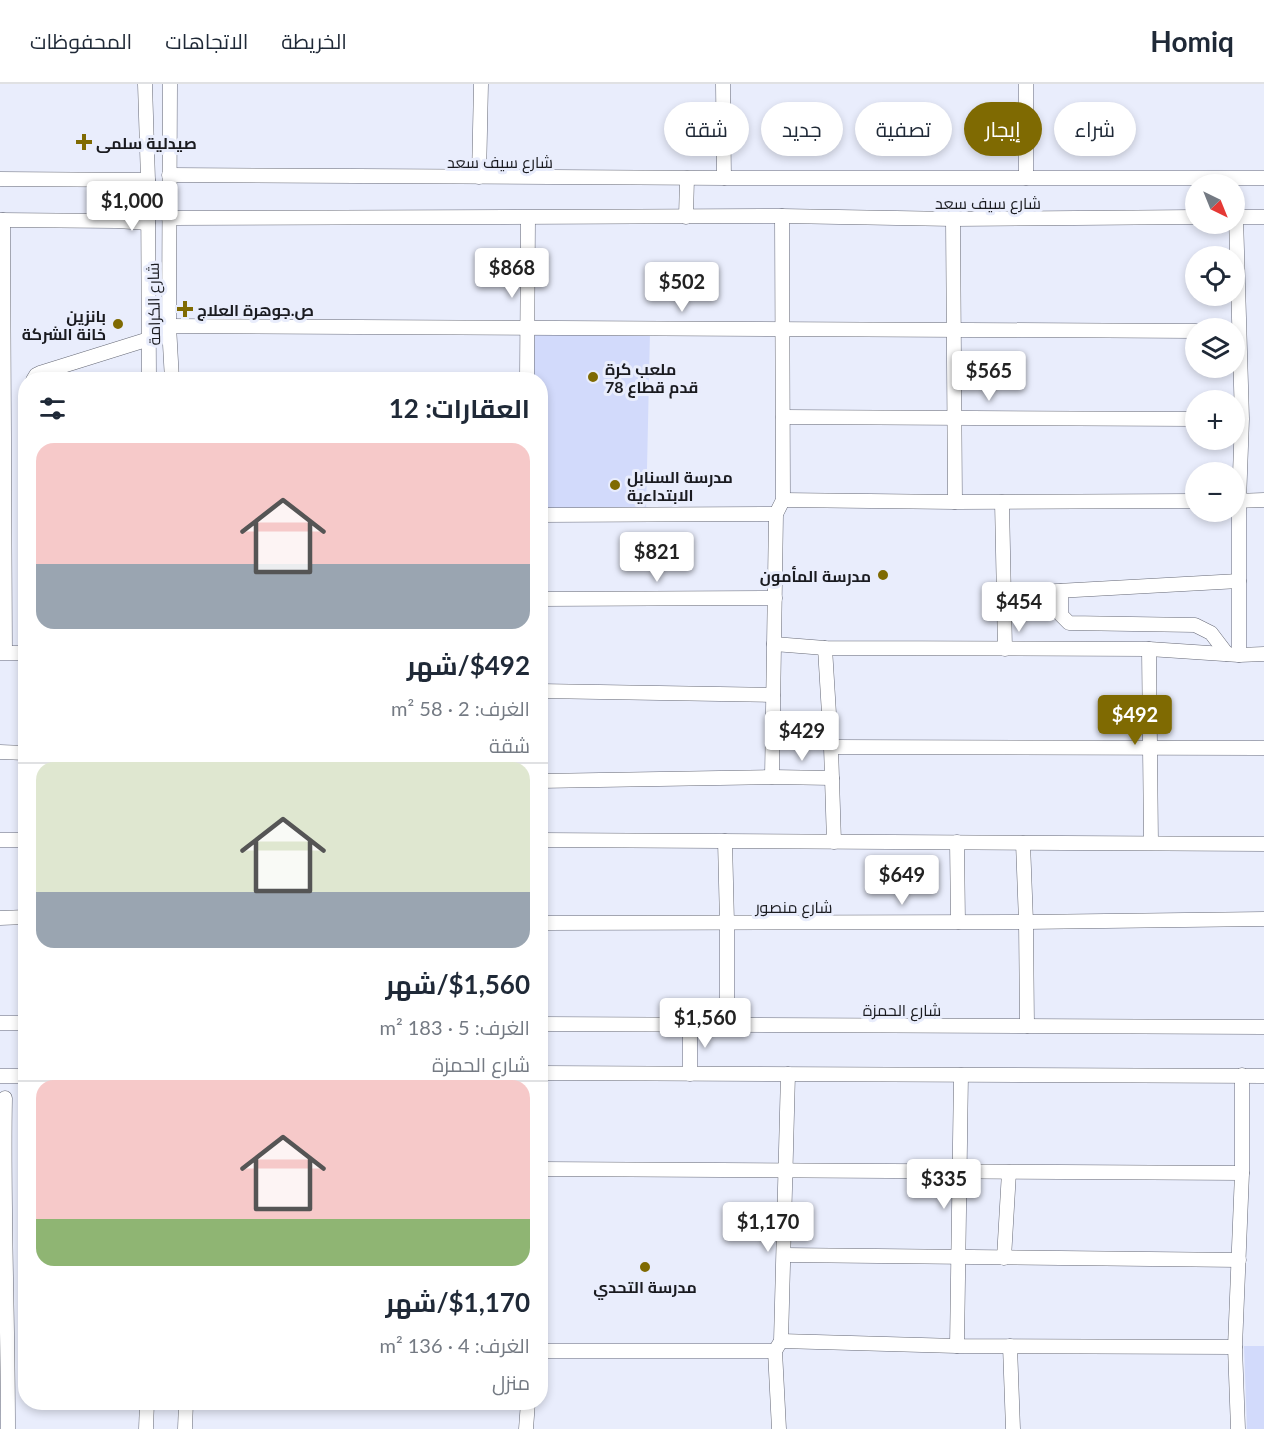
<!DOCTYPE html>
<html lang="ar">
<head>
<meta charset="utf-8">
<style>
	body { margin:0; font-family:Lato,Cairo,sans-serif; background:#f2f2f3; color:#1f2937; direction:rtl; height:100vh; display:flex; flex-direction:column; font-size:22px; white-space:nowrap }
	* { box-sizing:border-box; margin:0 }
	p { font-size:20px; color:#747a83 }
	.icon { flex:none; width:33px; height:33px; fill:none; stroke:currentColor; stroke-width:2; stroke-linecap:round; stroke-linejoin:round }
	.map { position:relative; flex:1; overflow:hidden; direction:ltr }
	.drawer { position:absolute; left:18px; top:288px; width:530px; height:1038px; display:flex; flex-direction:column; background:#fff; border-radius:24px; box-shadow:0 3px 9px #0003; direction:rtl }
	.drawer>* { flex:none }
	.guide { position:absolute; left:566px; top:18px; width:570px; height:54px; direction:rtl; display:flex; gap:12px }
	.needle { width:39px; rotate:137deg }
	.controls { position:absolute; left:1185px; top:90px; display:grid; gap:12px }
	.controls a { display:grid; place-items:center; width:60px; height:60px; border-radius:50%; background:#fff; box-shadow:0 3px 9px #0003; font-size:30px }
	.price { position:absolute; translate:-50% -51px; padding:0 14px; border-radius:6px; background:#fff; color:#222; font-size:20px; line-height:39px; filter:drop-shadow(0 2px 3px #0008) }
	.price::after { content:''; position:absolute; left:50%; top:36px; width:18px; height:14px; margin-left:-9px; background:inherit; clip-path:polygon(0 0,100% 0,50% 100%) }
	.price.selected { background:#7f6a02; color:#fff }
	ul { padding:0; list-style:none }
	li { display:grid; align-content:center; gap:12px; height:318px; padding:0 18px }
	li+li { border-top:2px solid #e0e1e3 }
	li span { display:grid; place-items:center; height:186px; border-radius:18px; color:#555 }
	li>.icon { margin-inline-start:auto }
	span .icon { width:108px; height:108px; fill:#fffc; stroke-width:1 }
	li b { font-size:26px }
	h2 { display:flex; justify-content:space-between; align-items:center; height:72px; padding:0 18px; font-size:26px }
	.pill { padding:0 21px; border-radius:27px; background:#fff; box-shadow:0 3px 9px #0003; font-size:21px; line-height:54px }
	.pill.selected { background:#7f6a02; color:#fff }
	header { display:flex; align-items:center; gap:36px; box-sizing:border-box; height:84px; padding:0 30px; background:#fff; border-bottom:2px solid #e0e1e3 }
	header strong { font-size:28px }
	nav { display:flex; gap:33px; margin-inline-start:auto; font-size:21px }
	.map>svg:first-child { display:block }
	.green { fill:#d2dafb }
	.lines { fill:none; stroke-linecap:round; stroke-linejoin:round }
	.minor-casing { stroke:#666976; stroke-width:15 }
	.minor { stroke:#fff; stroke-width:14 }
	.poi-dot { fill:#7f6a02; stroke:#e9edfc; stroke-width:2 }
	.labels { text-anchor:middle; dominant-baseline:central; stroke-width:6; stroke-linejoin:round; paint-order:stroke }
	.poi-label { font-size:16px; font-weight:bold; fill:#1a1b20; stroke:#e9edfc; text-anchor:start }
	.street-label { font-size:16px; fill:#1a1b20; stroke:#e9edfc }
</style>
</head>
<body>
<header>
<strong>Homiq</strong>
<nav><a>الخريطة</a><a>الاتجاهات</a><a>المحفوظات</a></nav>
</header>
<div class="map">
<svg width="1264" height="1345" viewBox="0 0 1264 1345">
	<rect width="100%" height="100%" fill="#e9edfc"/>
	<g class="green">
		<polygon points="528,244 650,248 646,430 540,431 540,296 527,296"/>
		<polygon points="1244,1262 1264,1262 1264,1345 1247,1345"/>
	</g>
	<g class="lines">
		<defs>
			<g id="minor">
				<polyline points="145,0 148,96 149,296"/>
				<polyline points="170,0 169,242 172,296"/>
				<polyline points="723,0 724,94"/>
				<polyline points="1026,0 1026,94"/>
				<polyline points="169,91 724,94 1264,94"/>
				<polyline points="479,93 481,0"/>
				<polyline points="0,95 148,96"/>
				<polyline points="686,133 687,94"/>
				<polyline points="1234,133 1264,133"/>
				<polyline points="1236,133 1242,335 1239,417 1239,571"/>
				<polyline points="169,134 782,132 953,135 1196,133"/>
				<polyline points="953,135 955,418"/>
				<polyline points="0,136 117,137 148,139"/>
				<polyline points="3,136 5,568"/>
				<polyline points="169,242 1196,247"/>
				<polyline points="33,296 36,291 40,289 149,255"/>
				<polyline points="527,296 528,134"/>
				<polyline points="783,333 1196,335"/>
				<polyline points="783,416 955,418 1196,417"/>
				<polyline points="1234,417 1264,416"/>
				<polyline points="1002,418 1005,565"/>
				<polyline points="540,431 776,430"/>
				<polyline points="1061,507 1061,531 1069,539 1195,541 1211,549 1227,570"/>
				<polyline points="1004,510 1239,497"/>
				<polyline points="540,515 775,514"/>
				<polyline points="774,560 825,564 1149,565 1239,571 1264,570"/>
				<polyline points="825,564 831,663 834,758"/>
				<polyline points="1149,565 1151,759"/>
				<polyline points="0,569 26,569"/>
				<polyline points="540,607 773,611"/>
				<polyline points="831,663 1264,664"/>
				<polyline points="0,668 26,669"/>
				<polyline points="772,693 776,430 783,416 782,132"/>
				<polyline points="540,697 772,693 832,694"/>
				<polyline points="0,756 26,756"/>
				<polyline points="540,756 1264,760"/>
				<polyline points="725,757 727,839 727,941"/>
				<polyline points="957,758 958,838"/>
				<polyline points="1023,759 1026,838 1027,942"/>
				<polyline points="0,834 26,833"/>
				<polyline points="540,839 1026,838 1264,835"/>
				<polyline points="0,939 26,939"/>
				<polyline points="540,940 1264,943"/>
				<polyline points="690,940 690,990"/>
				<polyline points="540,989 1264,992"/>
				<polyline points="0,992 26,992"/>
				<path d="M5,1014c-2,110 3,221 3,331"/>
				<polyline points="540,1085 1242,1089"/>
				<polyline points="784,1171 1239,1176"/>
				<polyline points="1004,1174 1009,1088"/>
				<polyline points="781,1257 957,1262 1235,1263"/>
				<polyline points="957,1262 961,991"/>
				<polyline points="1010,1262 1013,1345"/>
				<polyline points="540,1267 775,1267"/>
				<polyline points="146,1345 147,1318"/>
				<polyline points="185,1345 186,1318"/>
				<polyline points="526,1345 528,1318"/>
				<polyline points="779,1345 775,1267 781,1257 788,990"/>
				<polyline points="1238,1345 1235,1263 1242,1089 1242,991"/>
			</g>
		</defs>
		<use href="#minor" class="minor-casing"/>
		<use href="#minor" class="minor"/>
	</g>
	<g class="poi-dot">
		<path d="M81 49h6v6h6v6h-6v6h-6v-6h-6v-6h6z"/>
		<path d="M182 216h6v6h6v6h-6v6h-6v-6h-6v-6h6z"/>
		<circle cx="118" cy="240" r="6"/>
		<circle cx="593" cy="293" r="6"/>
		<circle cx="615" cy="401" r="6"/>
		<circle cx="883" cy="491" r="6"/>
		<circle cx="645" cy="1183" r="6"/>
	</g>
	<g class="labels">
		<g class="poi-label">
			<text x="96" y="58">صيدلية سلمى</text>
			<text x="197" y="225">ص.جوهرة العلاج</text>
			<text x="106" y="231" text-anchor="end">بانزين<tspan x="106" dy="18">خانة الشركة</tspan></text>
			<text x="605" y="284">ملعب كرة<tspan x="605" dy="18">قدم قطاع 78</tspan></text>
			<text x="627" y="392">مدرسة السنابل<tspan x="627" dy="18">الابتداءية</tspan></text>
			<text x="871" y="491" text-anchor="end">مدرسة المأمون</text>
			<text x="645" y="1202" text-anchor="middle">مدرسة التحدي</text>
		</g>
		<g class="street-label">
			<text x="500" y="77">شارع سيف سعد</text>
			<text x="988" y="118">شارع سيف سعد</text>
			<text transform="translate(153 220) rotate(-91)">شارع الكرامة</text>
			<text x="794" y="822">شارع منصور</text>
			<text x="902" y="925">شارع الحمزة</text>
		</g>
	</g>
</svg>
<div class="controls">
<a><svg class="needle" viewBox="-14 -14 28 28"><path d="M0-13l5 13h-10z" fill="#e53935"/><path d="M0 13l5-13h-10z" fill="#747a83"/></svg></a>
<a><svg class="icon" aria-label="locate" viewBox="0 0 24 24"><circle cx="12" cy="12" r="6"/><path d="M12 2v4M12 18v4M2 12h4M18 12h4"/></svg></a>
<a><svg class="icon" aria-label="layers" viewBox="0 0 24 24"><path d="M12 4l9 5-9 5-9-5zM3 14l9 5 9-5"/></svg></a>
<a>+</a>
<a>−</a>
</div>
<b class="price" style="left:132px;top:148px">$1,000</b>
<b class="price" style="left:512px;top:215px">$868</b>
<b class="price" style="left:682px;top:229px">$502</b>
<b class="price" style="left:989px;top:318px">$565</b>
<b class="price" style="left:657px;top:499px">$821</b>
<b class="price" style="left:1019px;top:549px">$454</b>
<b class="price selected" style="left:1135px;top:662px">$492</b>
<b class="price" style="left:802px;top:678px">$429</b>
<b class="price" style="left:902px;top:822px">$649</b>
<b class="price" style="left:705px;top:965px">$1,560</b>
<b class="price" style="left:944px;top:1126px">$335</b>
<b class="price" style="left:768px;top:1169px">$1,170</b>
<div class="guide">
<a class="pill">شراء</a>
<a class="pill selected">إيجار</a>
<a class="pill">تصفية</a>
<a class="pill">جديد</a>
<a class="pill">شقة</a>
</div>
<section class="drawer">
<h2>العقارات: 12<svg class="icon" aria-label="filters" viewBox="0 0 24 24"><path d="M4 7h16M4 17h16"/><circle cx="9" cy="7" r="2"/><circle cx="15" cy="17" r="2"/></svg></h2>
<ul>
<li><span style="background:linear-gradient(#f6c9c9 65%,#9aa5b1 0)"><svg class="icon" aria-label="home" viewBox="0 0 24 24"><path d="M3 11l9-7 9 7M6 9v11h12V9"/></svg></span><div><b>$492/شهر</b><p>الغرف: 2 · 58 m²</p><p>شقة</p></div></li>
<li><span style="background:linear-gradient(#dfe7d0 70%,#9aa5b1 0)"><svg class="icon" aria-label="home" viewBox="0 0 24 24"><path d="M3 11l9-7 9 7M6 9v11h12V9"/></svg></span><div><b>$1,560/شهر</b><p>الغرف: 5 · 183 m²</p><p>شارع الحمزة</p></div></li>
<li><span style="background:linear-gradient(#f6c9c9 75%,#8fb573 0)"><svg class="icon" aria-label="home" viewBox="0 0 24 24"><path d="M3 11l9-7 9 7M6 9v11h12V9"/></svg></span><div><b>$1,170/شهر</b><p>الغرف: 4 · 136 m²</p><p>منزل</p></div></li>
</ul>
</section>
</div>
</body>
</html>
